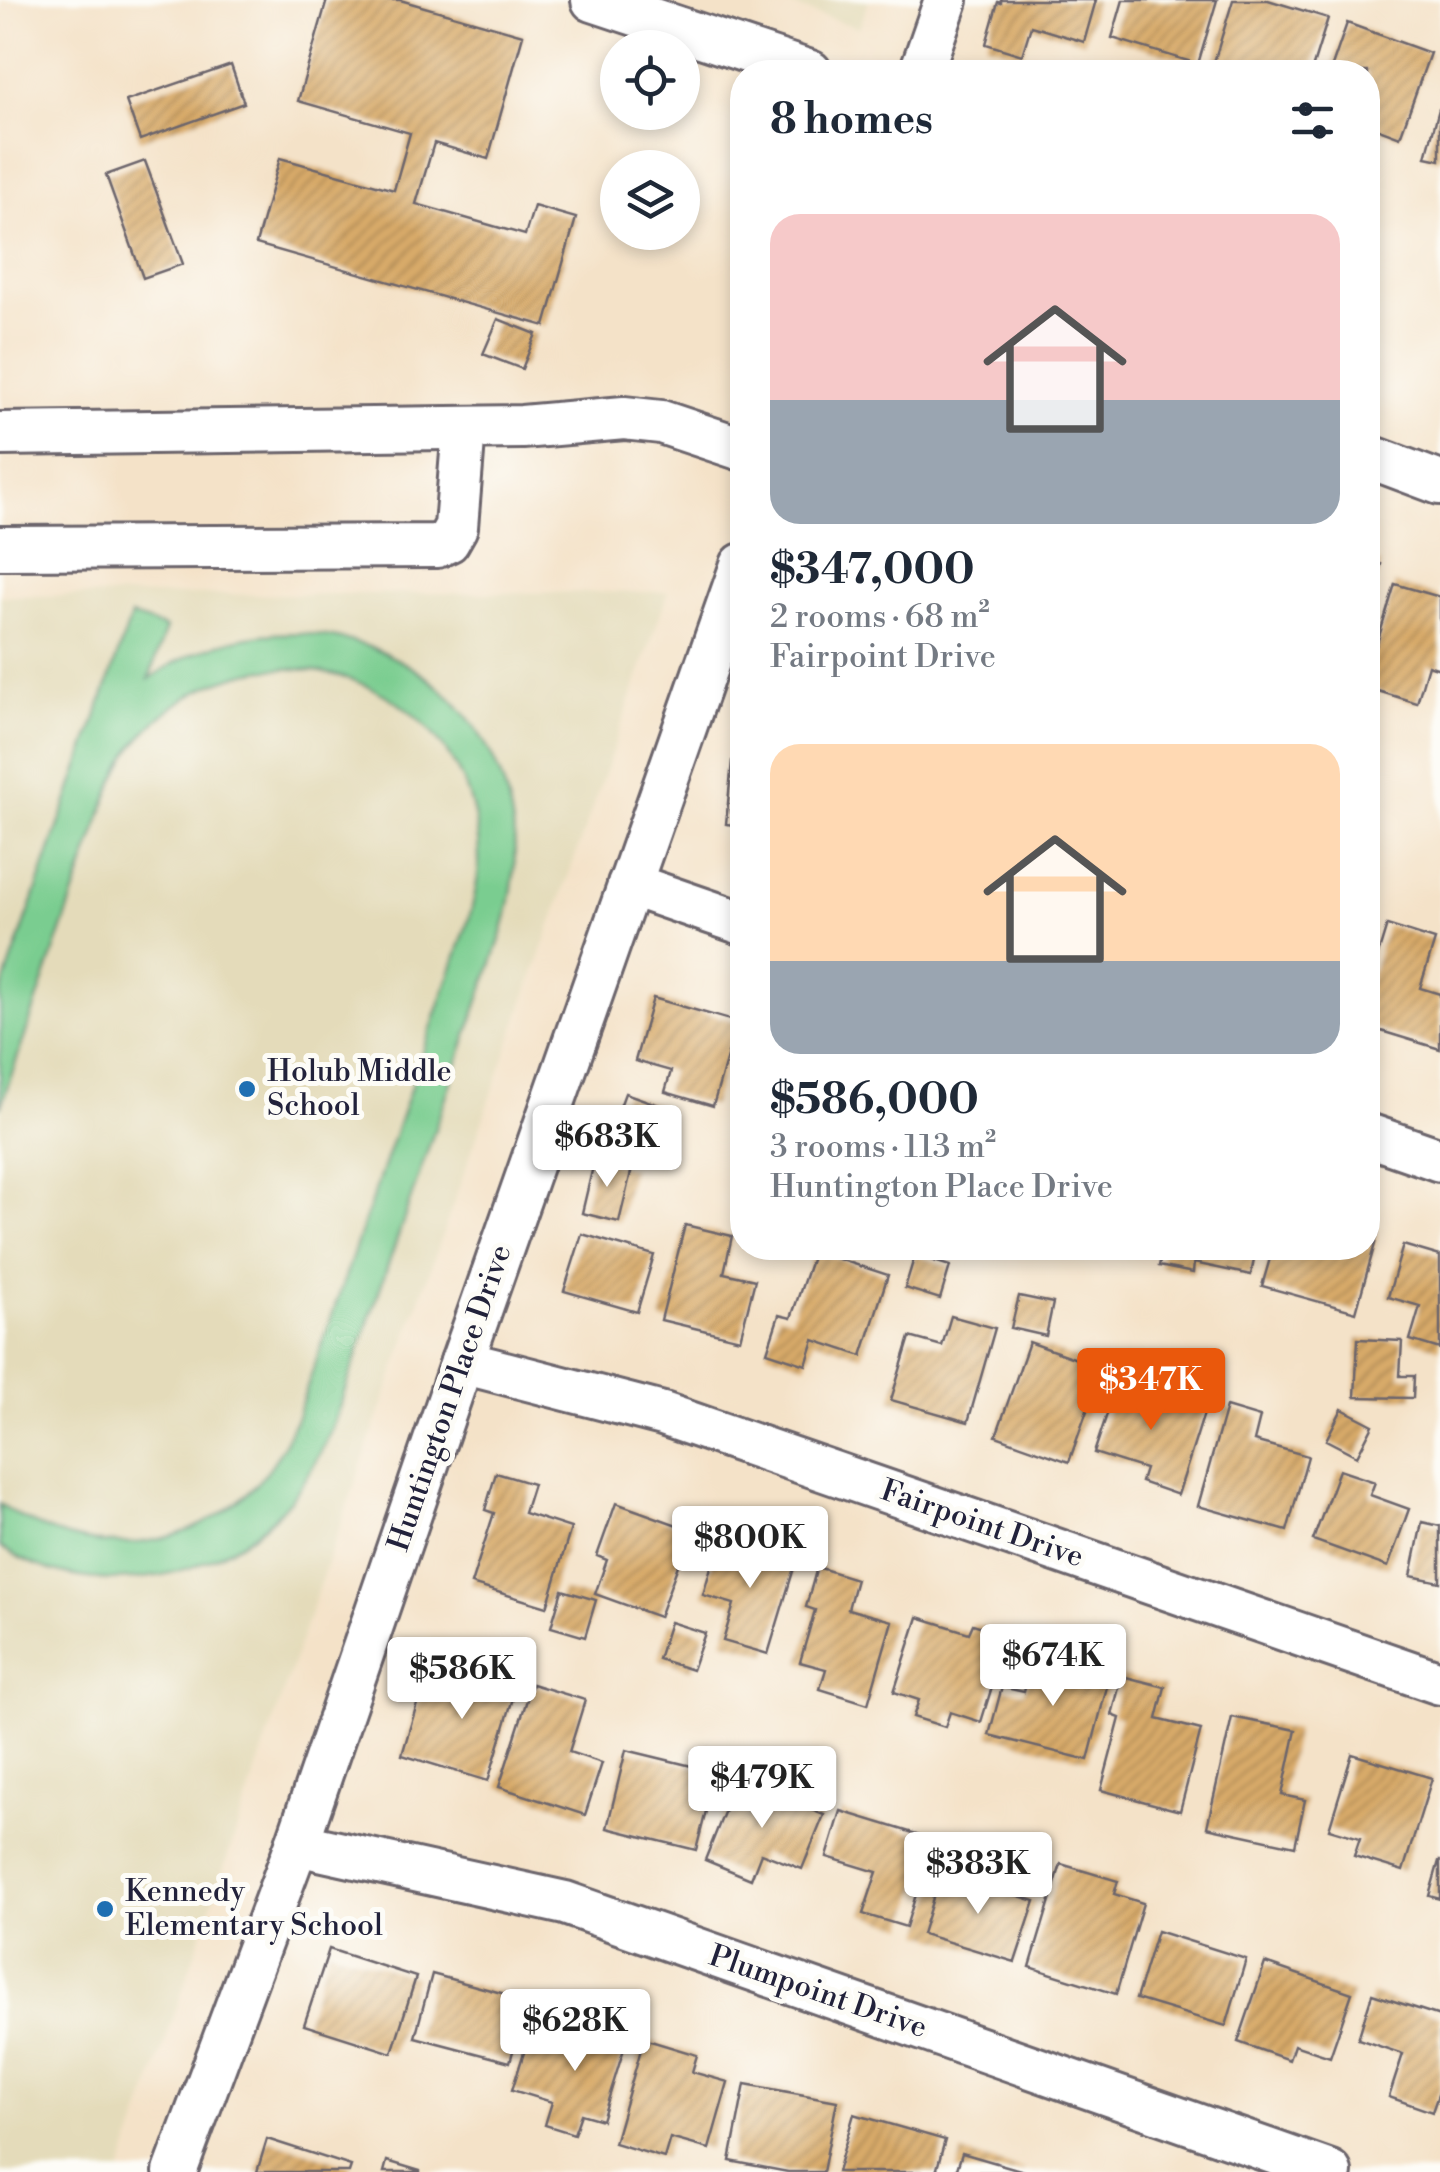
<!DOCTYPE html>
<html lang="en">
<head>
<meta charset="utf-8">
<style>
	body { margin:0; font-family:"Libre Bodoni",serif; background:#f2f2f3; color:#1f2937; height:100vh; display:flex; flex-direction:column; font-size:38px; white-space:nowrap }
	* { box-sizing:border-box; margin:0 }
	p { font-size:32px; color:#747a83 }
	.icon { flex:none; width:55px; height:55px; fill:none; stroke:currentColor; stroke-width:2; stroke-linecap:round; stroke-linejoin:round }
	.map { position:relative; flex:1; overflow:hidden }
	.panel { position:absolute; left:730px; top:60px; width:650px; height:1200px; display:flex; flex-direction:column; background:#fff; border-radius:40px; box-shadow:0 5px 15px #0003 }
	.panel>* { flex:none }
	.controls { position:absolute; left:600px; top:30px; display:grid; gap:20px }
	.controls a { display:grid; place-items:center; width:100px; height:100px; border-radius:50%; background:#fff; box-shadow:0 5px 15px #0003; font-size:50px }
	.price { position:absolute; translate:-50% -85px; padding:0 22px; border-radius:10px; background:#fff; color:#222; font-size:32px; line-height:65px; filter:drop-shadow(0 2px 5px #0008) }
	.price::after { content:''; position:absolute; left:50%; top:60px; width:30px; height:22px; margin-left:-15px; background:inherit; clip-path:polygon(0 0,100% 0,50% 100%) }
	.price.active { background:#ea580c; color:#fff }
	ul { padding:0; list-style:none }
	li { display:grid; align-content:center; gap:20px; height:530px; padding:0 40px }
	li span { display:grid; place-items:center; height:310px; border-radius:30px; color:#555 }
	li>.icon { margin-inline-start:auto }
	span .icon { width:180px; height:180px; fill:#fffc; stroke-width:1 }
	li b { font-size:42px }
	h2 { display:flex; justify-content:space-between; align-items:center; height:120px; padding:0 40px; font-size:42px }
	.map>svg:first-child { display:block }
	.built { fill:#e4dbba }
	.park { fill:#7acd90; stroke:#4e7866; stroke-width:2.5 }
	.building { fill:url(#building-hatch) }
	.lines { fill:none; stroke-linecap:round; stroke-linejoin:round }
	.minor-casing { stroke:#6c656c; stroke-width:48 }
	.minor { stroke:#fff; stroke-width:42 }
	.poi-dot { fill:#1f6fb2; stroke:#fdfcf7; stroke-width:4 }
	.labels { text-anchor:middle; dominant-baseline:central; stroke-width:10; stroke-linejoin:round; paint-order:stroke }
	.poi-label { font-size:30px; fill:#22223b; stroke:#fdfcf7; text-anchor:start }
	.street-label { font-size:30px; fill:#22223b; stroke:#fdfcf7 }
</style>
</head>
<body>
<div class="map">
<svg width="1440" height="2172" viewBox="0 0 1440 2172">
	<defs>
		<pattern id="building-hatch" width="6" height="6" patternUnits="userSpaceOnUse" patternTransform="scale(2.5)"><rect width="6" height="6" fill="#d8aa69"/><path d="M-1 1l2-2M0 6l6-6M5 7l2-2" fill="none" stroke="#af8a58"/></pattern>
	</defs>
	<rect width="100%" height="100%" fill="#fdfcf7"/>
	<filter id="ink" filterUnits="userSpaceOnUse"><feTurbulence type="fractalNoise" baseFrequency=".01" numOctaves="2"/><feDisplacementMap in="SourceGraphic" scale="20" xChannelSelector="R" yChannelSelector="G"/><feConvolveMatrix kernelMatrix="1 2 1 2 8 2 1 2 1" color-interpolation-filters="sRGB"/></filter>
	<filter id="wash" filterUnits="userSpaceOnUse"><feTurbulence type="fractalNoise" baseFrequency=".0048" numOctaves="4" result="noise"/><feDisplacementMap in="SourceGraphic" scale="40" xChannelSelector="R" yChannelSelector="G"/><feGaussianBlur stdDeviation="2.25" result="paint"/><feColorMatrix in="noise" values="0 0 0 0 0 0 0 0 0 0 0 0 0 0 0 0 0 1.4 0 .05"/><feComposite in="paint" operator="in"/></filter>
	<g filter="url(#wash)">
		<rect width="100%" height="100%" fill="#f4e2c8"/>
		<g class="built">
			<polygon points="775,0 869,0 859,28"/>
			<polygon points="668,592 320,1583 121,2172 0,2172 0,596"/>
		</g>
		<path class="park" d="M131,616l35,12 -17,51c141,-100 339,-29 364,147 5,36 -1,70 -10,105l-171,497c-15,34 -32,65 -59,90 -72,68 -188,83 -273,29v-43c88,61 200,52 268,-34 13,-17 21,-35 29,-54l172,-497c5,-19 10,-39 10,-60 -1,-182 -229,-258 -342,-117 -13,16 -21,35 -29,54l-108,312v-112z"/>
		<g id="blocks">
			<g class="building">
				<polygon points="327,0 400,0 523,35 488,159 434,143 416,204 525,235 534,206 576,218 545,326 256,244 280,158 394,190 410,133 298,101"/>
				<polygon points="1001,0 1096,0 1084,42 1031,26 1022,55 986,44 998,2 1001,3"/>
				<polygon points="1123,0 1217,0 1198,64 1112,38"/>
				<polygon points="1233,0 1268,0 1328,18 1311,72 1211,72"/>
				<polygon points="1347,23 1430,53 1400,137 1368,125 1368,72 1330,72"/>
				<polygon points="231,65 244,103 140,140 126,101"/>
				<polygon points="1439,109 1440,109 1440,160 1426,157"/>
				<polygon points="145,161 183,264 143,278 106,175"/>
				<polygon points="498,319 536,334 522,369 483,354"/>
				<polygon points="1368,560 1381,564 1369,608 1368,608"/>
				<polygon points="1395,584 1440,597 1440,669 1428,665 1417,703 1368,688 1368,673"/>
				<polygon points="732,761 742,762 742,826 726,824"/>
				<polygon points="1387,925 1435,940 1420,988 1440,994 1440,1049 1368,1027 1368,987"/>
				<polygon points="653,998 737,1022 713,1106 665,1092 671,1071 635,1061"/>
				<polygon points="625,1093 662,1106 645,1152 608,1139"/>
				<polygon points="595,1158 632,1168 619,1222 582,1213"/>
				<polygon points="685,1225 732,1236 724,1273 755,1280 740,1339 661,1320"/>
				<polygon points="1368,1230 1378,1233 1356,1312 1262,1286 1273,1248 1368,1248"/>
				<polygon points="582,1234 654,1255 637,1312 564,1291"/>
				<polygon points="1403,1245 1440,1256 1440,1349 1410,1340 1420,1306 1388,1297"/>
				<polygon points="1163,1248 1256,1248 1251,1275 1194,1263 1193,1273 1159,1266"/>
				<polygon points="814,1251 888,1275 862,1356 814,1340 806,1365 767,1352 779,1315 791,1318"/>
				<polygon points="915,1255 950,1266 940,1299 905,1288"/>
				<polygon points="1019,1296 1053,1303 1046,1336 1011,1328"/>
				<polygon points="951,1316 995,1328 968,1422 891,1400 910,1337 942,1346"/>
				<polygon points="1358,1339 1402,1341 1400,1376 1414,1376 1413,1398 1355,1397"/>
				<polygon points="1029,1342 1102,1368 1069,1462 996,1436"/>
				<polygon points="1119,1378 1206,1407 1178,1495 1141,1482 1145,1469 1094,1453"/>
				<polygon points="1226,1407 1260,1417 1254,1441 1308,1456 1287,1531 1198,1506"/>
				<polygon points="1342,1409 1373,1425 1357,1456 1326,1440"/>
				<polygon points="1339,1470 1375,1482 1370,1495 1409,1509 1388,1567 1313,1540"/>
				<polygon points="496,1473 533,1484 524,1513 571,1528 547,1607 471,1584 494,1513 485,1510"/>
				<polygon points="616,1503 691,1530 659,1617 595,1594 607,1560 597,1556"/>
				<polygon points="1422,1522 1440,1526 1440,1582 1411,1576"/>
				<polygon points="720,1536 797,1558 768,1654 723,1641 734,1604 703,1595"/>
				<polygon points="817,1567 856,1579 848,1609 892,1621 868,1704 820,1689 826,1669 800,1662 815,1610 806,1607"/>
				<polygon points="562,1590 596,1600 585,1637 551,1627"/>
				<polygon points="918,1617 969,1633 973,1624 1008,1635 981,1722 950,1712 945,1727 913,1717 919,1700 894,1692"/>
				<polygon points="670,1622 705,1633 692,1670 658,1659"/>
				<polygon points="1034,1655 1110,1675 1088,1760 989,1735 1002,1687 1024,1692"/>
				<polygon points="469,1663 519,1678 488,1781 402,1755 424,1680 460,1691"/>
				<polygon points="1122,1676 1165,1687 1157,1719 1201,1730 1180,1811 1101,1790 1120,1718 1112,1715"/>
				<polygon points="532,1684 585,1700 569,1752 602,1763 585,1815 499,1787"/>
				<polygon points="1232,1717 1296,1730 1282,1795 1305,1800 1295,1846 1207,1827"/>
				<polygon points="626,1750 716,1772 696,1850 607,1828"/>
				<polygon points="1352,1754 1432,1778 1403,1871 1354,1856 1360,1838 1329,1829"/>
				<polygon points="737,1780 824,1815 802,1869 761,1853 751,1879 705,1860"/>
				<polygon points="841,1811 933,1839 906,1927 863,1914 877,1872 827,1857"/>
				<polygon points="1439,1861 1440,1861 1440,1899 1429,1896"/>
				<polygon points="1061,1864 1118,1881 1114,1894 1143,1903 1116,1994 1030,1967"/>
				<polygon points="941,1872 1035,1901 1015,1962 922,1934"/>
				<polygon points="1157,1931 1246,1959 1226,2026 1136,1999"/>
				<polygon points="329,1949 416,1977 392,2053 304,2025"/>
				<polygon points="1265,1963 1352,1993 1330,2057 1294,2045 1289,2060 1238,2042"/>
				<polygon points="432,1974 527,2000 510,2062 415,2037"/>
				<polygon points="1372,1994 1440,2016 1440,2089 1432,2112 1389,2097 1403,2054 1358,2039"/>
				<polygon points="586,2016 630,2029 602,2120 581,2114 574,2134 545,2125 552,2102 512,2090 527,2043 573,2057"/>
				<polygon points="644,2039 697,2055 692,2072 728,2082 709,2149 670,2138 664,2158 614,2143"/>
				<polygon points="745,2084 837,2101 823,2172 788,2172 730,2161"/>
				<polygon points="854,2114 945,2140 936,2172 837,2172"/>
				<polygon points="267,2139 351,2166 349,2172 257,2172"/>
				<polygon points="962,2153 1024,2171 1024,2172 956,2172"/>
				<polygon points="387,2161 420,2171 420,2172 384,2172"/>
			</g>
		</g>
	</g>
	<g filter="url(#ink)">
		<use href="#blocks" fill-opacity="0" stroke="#6c656c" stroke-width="2.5"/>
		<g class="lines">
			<defs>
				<g id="minor">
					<polyline points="593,0 810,72"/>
					<polyline points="921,72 946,0"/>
					<polyline points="0,434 522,427 624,418 661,422 742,449"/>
					<polyline points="1368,456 1440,483"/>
					<polyline points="0,548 437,546 448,541 456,527 464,428"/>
					<polyline points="629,884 742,923"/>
					<polyline points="1368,1135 1440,1160"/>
					<polyline points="462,1362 663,1414 1440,1683"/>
					<polyline points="297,1844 565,1903 1330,2172"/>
					<polyline points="175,2172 297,1844 462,1362 742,565"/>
				</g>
			</defs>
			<use href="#minor" class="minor-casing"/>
			<use href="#minor" class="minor"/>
		</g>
	</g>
	<g class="poi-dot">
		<circle cx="247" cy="1089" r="10"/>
		<circle cx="105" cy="1909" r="10"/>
	</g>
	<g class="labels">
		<g class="poi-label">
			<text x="267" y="1072">Holub Middle<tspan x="267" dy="34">School</tspan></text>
			<text x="125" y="1892">Kennedy<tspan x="125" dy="34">Elementary School</tspan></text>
		</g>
		<g class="street-label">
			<text transform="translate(450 1398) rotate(-71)">Huntington Place Drive</text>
			<text transform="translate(982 1524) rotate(19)">Fairpoint Drive</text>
			<text transform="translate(818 1992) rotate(19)">Plumpoint Drive</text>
		</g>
	</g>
</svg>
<div class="controls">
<a><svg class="icon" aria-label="locate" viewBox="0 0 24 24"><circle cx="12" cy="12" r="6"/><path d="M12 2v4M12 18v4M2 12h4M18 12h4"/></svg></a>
<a><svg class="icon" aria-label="layers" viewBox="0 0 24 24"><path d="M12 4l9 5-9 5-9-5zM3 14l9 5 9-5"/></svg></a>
</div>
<b class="price" style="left:607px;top:1190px">$683K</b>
<b class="price active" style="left:1151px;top:1433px">$347K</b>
<b class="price" style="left:750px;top:1591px">$800K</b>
<b class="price" style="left:1053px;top:1709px">$674K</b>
<b class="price" style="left:462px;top:1722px">$586K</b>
<b class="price" style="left:762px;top:1831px">$479K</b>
<b class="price" style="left:978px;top:1917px">$383K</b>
<b class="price" style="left:575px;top:2074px">$628K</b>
<section class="panel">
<h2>8 homes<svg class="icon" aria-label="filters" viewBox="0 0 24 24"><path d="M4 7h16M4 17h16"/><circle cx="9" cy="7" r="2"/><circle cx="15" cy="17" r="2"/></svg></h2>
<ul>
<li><span style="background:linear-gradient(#f6c9c9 60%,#9aa5b1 0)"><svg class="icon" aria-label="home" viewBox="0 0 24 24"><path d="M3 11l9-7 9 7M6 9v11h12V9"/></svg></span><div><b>$347,000</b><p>2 rooms · 68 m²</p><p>Fairpoint Drive</p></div></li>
<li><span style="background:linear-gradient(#ffd9b3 70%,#9aa5b1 0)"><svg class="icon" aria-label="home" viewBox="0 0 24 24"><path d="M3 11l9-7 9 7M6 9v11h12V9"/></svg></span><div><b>$586,000</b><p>3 rooms · 113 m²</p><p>Huntington Place Drive</p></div></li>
</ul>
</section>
</div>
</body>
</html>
